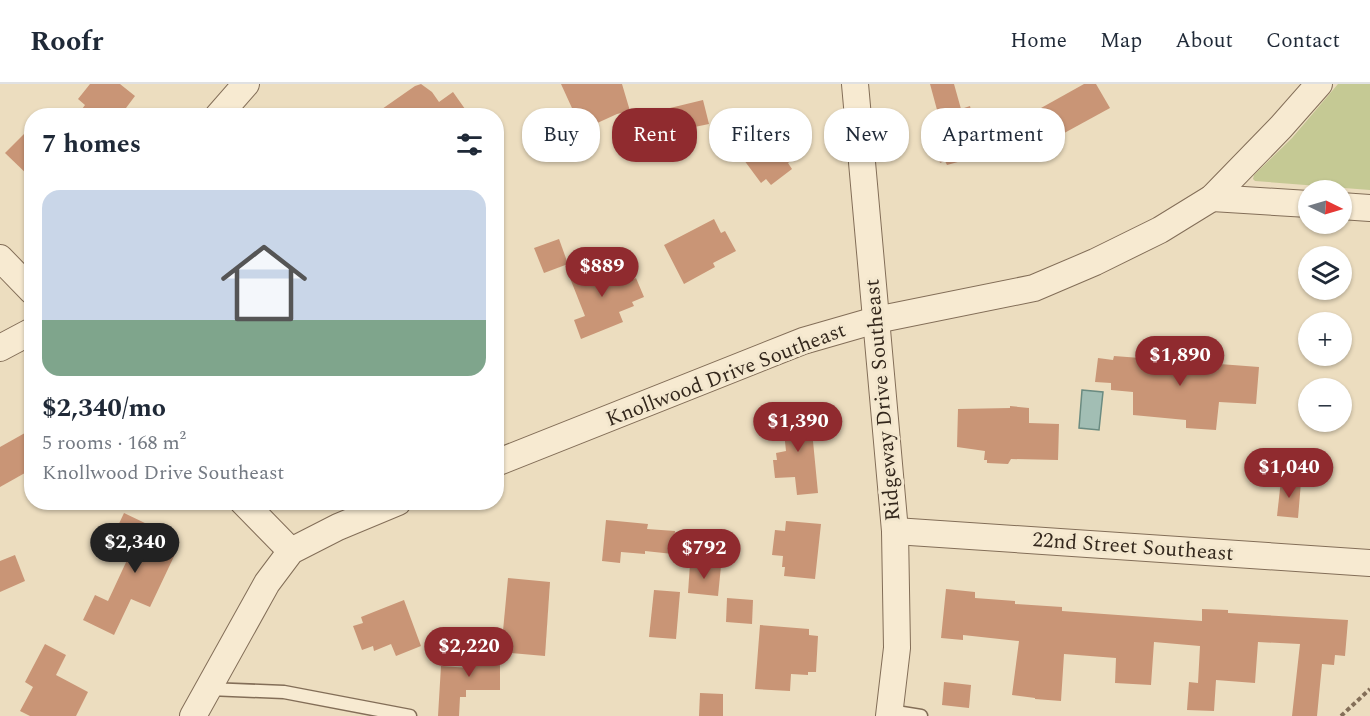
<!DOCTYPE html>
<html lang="en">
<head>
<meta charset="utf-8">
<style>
	body { margin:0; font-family:Spectral,serif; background:#f2f2f3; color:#1f2937; height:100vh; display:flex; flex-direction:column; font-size:22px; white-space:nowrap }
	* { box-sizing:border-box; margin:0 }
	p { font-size:20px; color:#747a83 }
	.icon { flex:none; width:33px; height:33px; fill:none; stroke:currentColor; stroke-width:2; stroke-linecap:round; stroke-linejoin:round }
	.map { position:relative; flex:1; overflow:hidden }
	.details { position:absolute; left:24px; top:24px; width:480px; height:402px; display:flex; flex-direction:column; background:#fff; border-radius:24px; box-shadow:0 2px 4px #0004 }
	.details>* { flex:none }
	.banner { position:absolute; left:522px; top:24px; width:570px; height:54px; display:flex; gap:12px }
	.needle { width:39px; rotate:95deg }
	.controls { position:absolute; left:1298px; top:96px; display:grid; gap:12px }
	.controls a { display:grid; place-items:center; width:54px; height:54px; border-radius:50%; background:#fff; box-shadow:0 2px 4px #0004; font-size:30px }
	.price { position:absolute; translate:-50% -51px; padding:0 14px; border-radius:21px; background:#902b2f; color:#fff; font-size:20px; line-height:39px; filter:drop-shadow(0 2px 3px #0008) }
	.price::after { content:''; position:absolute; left:50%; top:36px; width:18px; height:14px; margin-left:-9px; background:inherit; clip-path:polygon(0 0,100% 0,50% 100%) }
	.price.current { background:#222; color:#fff }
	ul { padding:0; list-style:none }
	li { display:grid; align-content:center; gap:12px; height:318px; padding:0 18px }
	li+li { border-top:2px solid #e0e1e3 }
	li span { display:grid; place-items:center; height:186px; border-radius:18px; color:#555 }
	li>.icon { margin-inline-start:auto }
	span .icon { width:108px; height:108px; fill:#fffc; stroke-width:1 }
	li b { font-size:26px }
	h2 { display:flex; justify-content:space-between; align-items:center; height:72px; padding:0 18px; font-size:26px }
	.tag { padding:0 21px; border-radius:24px; background:#fff; box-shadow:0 2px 4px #0004; font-size:21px; line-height:54px }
	.tag.current { background:#902b2f; color:#fff }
	header { display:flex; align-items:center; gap:36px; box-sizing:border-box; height:84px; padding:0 30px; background:#fff; border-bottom:2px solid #e0e1e3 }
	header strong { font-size:28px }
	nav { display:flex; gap:33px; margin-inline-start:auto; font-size:21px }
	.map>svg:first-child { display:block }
	.green { fill:#c5c994 }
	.water { fill:#a2beb4; stroke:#6a8b81; stroke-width:1.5 }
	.building { fill:#c99576 }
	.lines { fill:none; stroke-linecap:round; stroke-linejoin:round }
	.service-casing { stroke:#836e58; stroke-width:15 }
	.minor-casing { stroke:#836e58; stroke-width:28 }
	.path { stroke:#836e58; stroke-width:4; stroke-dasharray:4.5 3; stroke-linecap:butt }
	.service { stroke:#f7ead1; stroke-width:12 }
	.minor { stroke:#f7ead1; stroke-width:26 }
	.labels { text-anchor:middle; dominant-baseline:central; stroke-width:6; stroke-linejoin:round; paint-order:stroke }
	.street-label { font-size:21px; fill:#33271c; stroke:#f3e7ce }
</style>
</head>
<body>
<header>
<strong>Roofr</strong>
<nav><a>Home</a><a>Map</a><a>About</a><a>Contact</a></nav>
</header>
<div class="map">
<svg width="1370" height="632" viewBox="0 0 1370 632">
	<rect width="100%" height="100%" fill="#ecddbf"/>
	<polygon class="green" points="1338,0 1370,0 1370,106 1255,97 1253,95 1254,91 1292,54"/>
	<polygon class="water" points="1082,306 1103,308 1099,346 1079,344"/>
	<g class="building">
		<polygon points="90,0 120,0 135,12 120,32 77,32 85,21 78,15"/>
		<polygon points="421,0 432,8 439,18 453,8 470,32 372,32 415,2"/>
		<polygon points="561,0 622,0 630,27 617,30 582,46"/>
		<polygon points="930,0 954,0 961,25 970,22 972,31 975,30 985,66 974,69 976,73 947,81 945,77 940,79 935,62 946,59"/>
		<polygon points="1084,0 1096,0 1110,24 1057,53 1041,24"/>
		<polygon points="703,16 709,40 680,46 674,62 652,53 661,30 668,33 670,24"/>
		<polygon points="771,29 780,41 777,44 797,72 788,79 792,85 771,101 766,95 761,99 741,72 738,75 728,61"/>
		<polygon points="32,42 32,95 5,69"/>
		<polygon points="714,135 721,149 725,147 736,167 713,179 715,183 684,200 664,161"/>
		<polygon points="559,155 568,180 544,189 534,164"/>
		<polygon points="599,177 605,193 617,188 618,191 622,190 625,199 636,194 644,213 632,218 634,222 619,228 623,238 581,255 574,236 585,232 568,189"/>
		<polygon points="1114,272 1259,283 1256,320 1219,318 1216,346 1186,344 1186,336 1133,331 1133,308 1111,306 1111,299 1095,298 1098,274 1113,276"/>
		<polygon points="1010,322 1029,324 1029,339 1059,340 1058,376 1011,375 1008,380 987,379 987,376 984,376 985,367 957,363 958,325 1010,324"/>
		<polygon points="810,326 818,409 797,411 795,393 775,394 773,376 777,376 776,369 786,367 782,329"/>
		<polygon points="32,345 32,385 0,403 0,363"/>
		<polygon points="1281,396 1301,398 1298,434 1277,432"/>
		<polygon points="124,429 172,452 177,466 150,523 131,515 114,551 83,536 95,511 108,517 135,459 128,456 130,453 116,446"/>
		<polygon points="606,436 648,440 647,445 675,447 673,470 645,467 645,470 621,468 620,479 602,477"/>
		<polygon points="786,437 821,440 815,495 784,492 785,483 782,483 783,472 772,471 775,446 785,447"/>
		<polygon points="15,471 25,497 0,508 0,477"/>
		<polygon points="690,480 721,482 718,512 688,509"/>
		<polygon points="508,494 550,498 545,572 501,568"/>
		<polygon points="946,505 975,508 975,514 1015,517 1015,520 1062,523 1062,527 1202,537 1202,525 1228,526 1228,529 1348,536 1345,572 1335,571 1334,581 1322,580 1317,632 1292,632 1300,560 1258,558 1255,599 1216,596 1214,627 1187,626 1189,598 1198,599 1200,562 1154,558 1151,601 1115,599 1116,574 1064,570 1061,617 1035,615 1035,614 1012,611 1019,557 963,551 963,556 941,554"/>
		<polygon points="654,506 680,508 676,555 649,553"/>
		<polygon points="727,514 753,516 752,540 726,538"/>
		<polygon points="404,516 421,562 396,572 391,560 374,567 373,562 362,566 353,542 363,539 361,533"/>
		<polygon points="760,541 809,545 809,551 818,552 816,588 808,588 808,591 791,590 790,607 755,605"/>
		<polygon points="45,560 66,571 56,591 88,608 76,632 30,632 20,627 33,603 25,598"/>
		<polygon points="470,561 500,562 500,606 466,606 466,613 460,613 459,632 438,632 441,582 470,584"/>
		<polygon points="944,598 971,601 969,624 942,621"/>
		<polygon points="700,609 723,610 723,632 699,632"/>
	</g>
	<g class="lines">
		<defs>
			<g id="service">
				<polyline points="209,605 284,608 410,632"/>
				<polyline points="890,627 921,632"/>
			</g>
			<g id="minor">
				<polyline points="855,0 895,447 897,564 889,632"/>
				<polyline points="218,32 246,0"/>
				<polyline points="1212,114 1308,120"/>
				<polyline points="1341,122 1370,124"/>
				<polyline points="0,174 32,207"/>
				<polyline points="0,264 32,247"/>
				<polyline points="496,379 803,257 876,236 1034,204 1095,178 1160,146 1212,114 1281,43 1319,0"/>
				<polyline points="243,418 291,467"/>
				<polyline points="895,447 1370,479"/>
				<polyline points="193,632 267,499 291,467 338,443 398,418"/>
			</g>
		</defs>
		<use href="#service" class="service-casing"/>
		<use href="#minor" class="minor-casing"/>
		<polyline class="path" points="1341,632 1370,605"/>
		<use href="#service" class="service"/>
		<use href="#minor" class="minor"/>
	</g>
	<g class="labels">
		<g class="street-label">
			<text transform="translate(726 291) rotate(-21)">Knollwood Drive Southeast</text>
			<text transform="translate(883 316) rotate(-95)">Ridgeway Drive Southeast</text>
			<text transform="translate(1133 463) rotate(4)">22nd Street Southeast</text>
		</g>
	</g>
</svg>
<div class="controls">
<a><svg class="needle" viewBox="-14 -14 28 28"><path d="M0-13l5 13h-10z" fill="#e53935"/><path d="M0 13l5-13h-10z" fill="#747a83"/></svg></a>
<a><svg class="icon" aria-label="layers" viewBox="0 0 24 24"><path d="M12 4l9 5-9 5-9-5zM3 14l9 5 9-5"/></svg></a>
<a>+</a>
<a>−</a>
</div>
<b class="price" style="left:602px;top:214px">$889</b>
<b class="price" style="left:1180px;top:303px">$1,890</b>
<b class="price" style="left:798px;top:369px">$1,390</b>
<b class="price" style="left:1289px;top:415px">$1,040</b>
<b class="price current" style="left:135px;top:490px">$2,340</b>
<b class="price" style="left:704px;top:496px">$792</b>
<b class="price" style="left:469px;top:594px">$2,220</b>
<div class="banner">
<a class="tag">Buy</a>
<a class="tag current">Rent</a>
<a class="tag">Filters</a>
<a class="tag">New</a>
<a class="tag">Apartment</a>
</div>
<section class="details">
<h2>7 homes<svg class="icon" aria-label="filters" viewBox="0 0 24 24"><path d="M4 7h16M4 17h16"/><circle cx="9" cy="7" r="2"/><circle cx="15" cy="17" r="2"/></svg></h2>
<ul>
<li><span style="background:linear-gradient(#c9d6e8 70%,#7fa58c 0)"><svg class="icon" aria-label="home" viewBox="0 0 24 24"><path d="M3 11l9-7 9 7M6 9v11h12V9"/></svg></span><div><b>$2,340/mo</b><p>5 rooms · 168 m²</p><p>Knollwood Drive Southeast</p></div></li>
</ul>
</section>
</div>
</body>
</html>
